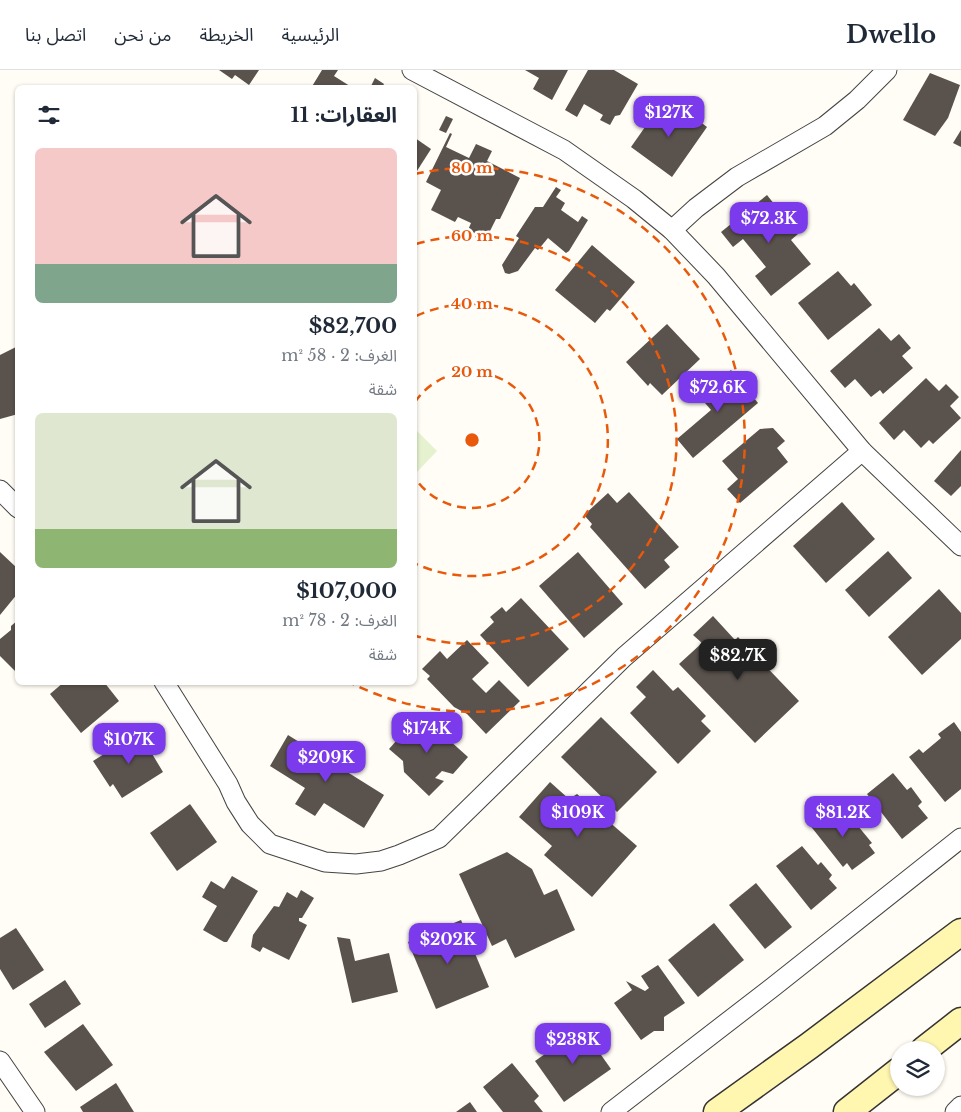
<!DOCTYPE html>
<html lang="ar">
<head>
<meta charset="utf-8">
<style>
	body { margin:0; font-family:"Libre Baskerville","Noto Sans Arabic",serif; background:#f6f6f7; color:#1f2937; direction:rtl; height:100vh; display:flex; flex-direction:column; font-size:19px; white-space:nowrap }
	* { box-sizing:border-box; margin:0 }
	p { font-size:16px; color:#747a83 }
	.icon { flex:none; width:28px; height:28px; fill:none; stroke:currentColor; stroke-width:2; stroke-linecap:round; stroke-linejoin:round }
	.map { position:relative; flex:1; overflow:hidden; direction:ltr }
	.sheet { position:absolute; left:15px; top:15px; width:402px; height:600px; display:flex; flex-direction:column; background:#fff; border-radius:8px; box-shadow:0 1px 4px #0004; direction:rtl }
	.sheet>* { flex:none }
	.controls { position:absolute; left:890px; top:971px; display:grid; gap:10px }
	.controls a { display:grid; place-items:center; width:55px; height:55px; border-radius:50%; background:#fff; box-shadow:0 1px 4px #0004; font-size:25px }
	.price { position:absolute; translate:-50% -42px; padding:0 11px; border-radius:10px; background:#7c3aed; color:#fff; font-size:16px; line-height:32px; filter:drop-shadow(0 1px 2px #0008) }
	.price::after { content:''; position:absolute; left:50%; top:30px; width:15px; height:11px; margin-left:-8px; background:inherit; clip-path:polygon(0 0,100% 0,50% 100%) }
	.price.selected { background:#222; color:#fff }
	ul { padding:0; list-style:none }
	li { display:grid; align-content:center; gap:10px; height:265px; padding:0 20px }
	li span { display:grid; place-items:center; height:155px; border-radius:8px; color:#555 }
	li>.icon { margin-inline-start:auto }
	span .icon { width:90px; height:90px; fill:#fffc; stroke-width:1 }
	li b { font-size:21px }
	h2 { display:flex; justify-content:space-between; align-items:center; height:60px; padding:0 20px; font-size:21px }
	header { display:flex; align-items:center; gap:30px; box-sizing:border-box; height:70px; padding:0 25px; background:#fff; border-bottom:1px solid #e0e1e3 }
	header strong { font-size:24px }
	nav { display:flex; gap:28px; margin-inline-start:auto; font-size:18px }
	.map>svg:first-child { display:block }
	.pitch { fill:#e6f2cf }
	.building { fill:#5a524d }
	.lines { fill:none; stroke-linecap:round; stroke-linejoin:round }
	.street-casing { stroke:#444; stroke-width:21 }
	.secondary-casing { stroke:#333; stroke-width:29 }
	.street { stroke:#fff; stroke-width:19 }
	.secondary { stroke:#fff6b0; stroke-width:26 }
	.ring { fill:none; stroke:#e8590c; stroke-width:2.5; stroke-dasharray:9 6 }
	.centre { fill:#e8590c; stroke:#fff; stroke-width:2.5 }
	.ring-label { font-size:15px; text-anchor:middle; font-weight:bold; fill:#e8590c; stroke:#fff; stroke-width:5; stroke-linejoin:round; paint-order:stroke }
</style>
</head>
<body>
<header>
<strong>Dwello</strong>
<nav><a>الرئيسية</a><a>الخريطة</a><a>من نحن</a><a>اتصل بنا</a></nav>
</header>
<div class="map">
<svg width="961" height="1042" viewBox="0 0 961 1042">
	<rect width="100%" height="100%" fill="#fffdf5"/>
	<polygon class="pitch" points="415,359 437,381 415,404"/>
	<g class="building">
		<polygon points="219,0 259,0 249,15 235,5 232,9"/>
		<polygon points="322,0 338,0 334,6 353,18 311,18"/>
		<polygon points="525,0 568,0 552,30 533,19 539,8"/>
		<polygon points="588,0 614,0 638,14 620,45 615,46 610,55 600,50 603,45 584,34 577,47 565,40"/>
		<polygon points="930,3 960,15 948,48 935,66 903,50"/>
		<polygon points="375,8 384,14 382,18 370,18"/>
		<polygon points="664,30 678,40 682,38 707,57 672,107 631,77"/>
		<polygon points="446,46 453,49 446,63 439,60"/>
		<polygon points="961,60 961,77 953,73"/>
		<polygon points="450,63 452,64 446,77 469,88 476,74 492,81 487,91 520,108 500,149 496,149 486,169 468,160 471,153 458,147 455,152 431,140 441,120 426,112"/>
		<polygon points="415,68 431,79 415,104"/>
		<polygon points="556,117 561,120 556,127 565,133 561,140 578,152 582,146 588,150 569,181 566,183 548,168 538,180 535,178 518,201 509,204 505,203 502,195 519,168 516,166 535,137 543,137"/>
		<polygon points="767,125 798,164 791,170 811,194 771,226 755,206 766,197 743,169 733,177 721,162"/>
		<polygon points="592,175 635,212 610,241 607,239 595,253 555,220"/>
		<polygon points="838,201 851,216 854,213 872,235 828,270 798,233"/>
		<polygon points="667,254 700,289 662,325 650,313 648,316 626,292"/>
		<polygon points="879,258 891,271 899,264 911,278 902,286 913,298 883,324 880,320 871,327 855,309 845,318 830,301"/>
		<polygon points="18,276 18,344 0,349 0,285"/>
		<polygon points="731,300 758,333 693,388 677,369 711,340 699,326"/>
		<polygon points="926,308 939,321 946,314 959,327 950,336 961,348 933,374 929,370 921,378 904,360 894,370 879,353"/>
		<polygon points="773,358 785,371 777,378 788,392 740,433 727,419 738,409 722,391 760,359"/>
		<polygon points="961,380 961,416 951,426 934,411"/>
		<polygon points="629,422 679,477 664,490 670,497 645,519 590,457 592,454 584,445 608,423 617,433"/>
		<polygon points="842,432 875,469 826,513 793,476"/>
		<polygon points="888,481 912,508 869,547 845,520"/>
		<polygon points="0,482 17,498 15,510 18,512 18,523 0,545"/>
		<polygon points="578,482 623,534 584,568 539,516"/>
		<polygon points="939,519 961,543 961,569 922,605 888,567"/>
		<polygon points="521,528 569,579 528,617 480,565 494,552 490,547 502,537 506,542"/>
		<polygon points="713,546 735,570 738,567 799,631 755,673 679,594 702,573 693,565"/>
		<polygon points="18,550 18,604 0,586 0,569 11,560 11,556"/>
		<polygon points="467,570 489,593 472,609 486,623 499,610 520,631 486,664 467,644 454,637 427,609 430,606 422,599 440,581 447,589"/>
		<polygon points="653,600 673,621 678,617 706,646 701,651 711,661 678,694 630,643 646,627 636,617"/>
		<polygon points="64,612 104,612 119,631 81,663 50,624"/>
		<polygon points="420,644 468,687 453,704 442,701 435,708 444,711 429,726 404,702 403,691 389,679"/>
		<polygon points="601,647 657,702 617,742 561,687"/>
		<polygon points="954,652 961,662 961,719 945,732 909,687 919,679 923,683 941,668 938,664"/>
		<polygon points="139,662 163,702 122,728 113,714 110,717 93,691"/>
		<polygon points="288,665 384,725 364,758 324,733 315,746 295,734 305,718 270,696"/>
		<polygon points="893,703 907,720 911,717 922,732 918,736 928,748 902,769 867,724"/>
		<polygon points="550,712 569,729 577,724 637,776 592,827 544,785 552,776 519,747"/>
		<polygon points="836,733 855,758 858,756 872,773 869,775 875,783 852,800 847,793 843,797 809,754"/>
		<polygon points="190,734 217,772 177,801 150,763"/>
		<polygon points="802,776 818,795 821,792 832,805 829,809 837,818 811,840 776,796"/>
		<polygon points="507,782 532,799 544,825 557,819 575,860 515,888 506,869 492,876 459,804"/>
		<polygon points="232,806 258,821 227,872 224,872 203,860 217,836 202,827 211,811 224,819"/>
		<polygon points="756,813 792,857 765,879 729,835"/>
		<polygon points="301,820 314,828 302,848 299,848 299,851 307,855 289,890 263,877 260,882 251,877 253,865 274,836 279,837 287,822 297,828"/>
		<polygon points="461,850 489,917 436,939 408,872"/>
		<polygon points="714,853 744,890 698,927 668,890"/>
		<polygon points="16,858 44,900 13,920 0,899 0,868"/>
		<polygon points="337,867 350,869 355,891 389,883 398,922 352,933"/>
		<polygon points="658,895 685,933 664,947 664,961 654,961 641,970 614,933 632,920 626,911 645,921 649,918 641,906"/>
		<polygon points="65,910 81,934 45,958 29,934"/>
		<polygon points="83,954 113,995 76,1021 44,982"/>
		<polygon points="582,958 611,999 564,1032 535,991"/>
		<polygon points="512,993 539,1026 534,1031 543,1042 503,1042 483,1017"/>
		<polygon points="116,1013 134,1042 83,1042 80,1037"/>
		<polygon points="470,1032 477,1042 456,1042"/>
	</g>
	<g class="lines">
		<defs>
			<g id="street">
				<polyline points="412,0 564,80 634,129 672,160 716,206 862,381 961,476"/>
				<polyline points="672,160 696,138 737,107 825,56 857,30 887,0"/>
				<polyline points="0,420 18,438"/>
				<polyline points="164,612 228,714 236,732 250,754 270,774 325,792 356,794 381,791 399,785 439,768 624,587 862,381"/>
				<polyline points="0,991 35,1042"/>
				<polyline points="611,1042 773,917 961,768"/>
				<polyline points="955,1042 961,1036"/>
			</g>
			<g id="secondary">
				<polyline points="924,980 961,951"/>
				<polyline points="717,1042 809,976 961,862"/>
				<polyline points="847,1042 899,1001"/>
			</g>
		</defs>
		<use href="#street" class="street-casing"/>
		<use href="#secondary" class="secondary-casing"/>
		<use href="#street" class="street"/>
		<use href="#secondary" class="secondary"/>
	</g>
	<g class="ring">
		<path d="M415 332A68 68 0 1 1 415 408"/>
		<path d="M416 246A136 136 0 1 1 416 494"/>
		<path d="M416 174A204 204 0 1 1 416 566"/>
		<path d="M415 104A272 272 0 1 1 351 613"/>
	</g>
	<circle cx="472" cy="370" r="8" class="centre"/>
	<g class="ring-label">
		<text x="472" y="103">80 m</text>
		<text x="472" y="171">60 m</text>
		<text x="472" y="239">40 m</text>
		<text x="472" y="307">20 m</text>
	</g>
</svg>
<div class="controls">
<a><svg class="icon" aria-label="layers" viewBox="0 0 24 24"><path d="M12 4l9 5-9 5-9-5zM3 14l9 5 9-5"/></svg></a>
</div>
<b class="price" style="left:669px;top:68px">$127K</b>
<b class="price" style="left:769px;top:174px">$72.3K</b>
<b class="price" style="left:718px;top:343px">$72.6K</b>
<b class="price selected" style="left:738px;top:611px">$82.7K</b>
<b class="price" style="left:427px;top:684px">$174K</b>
<b class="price" style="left:129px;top:695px">$107K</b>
<b class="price" style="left:326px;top:713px">$209K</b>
<b class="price" style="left:578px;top:768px">$109K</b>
<b class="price" style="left:843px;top:768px">$81.2K</b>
<b class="price" style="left:448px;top:895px">$202K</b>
<b class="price" style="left:573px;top:995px">$238K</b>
<section class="sheet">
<h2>العقارات: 11<svg class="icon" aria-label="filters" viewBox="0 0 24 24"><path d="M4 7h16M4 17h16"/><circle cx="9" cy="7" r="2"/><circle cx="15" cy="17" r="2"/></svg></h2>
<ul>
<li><span style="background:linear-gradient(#f6c9c9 75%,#7fa58c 0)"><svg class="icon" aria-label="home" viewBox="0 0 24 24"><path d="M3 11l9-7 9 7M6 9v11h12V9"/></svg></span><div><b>$82,700</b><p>الغرف: 2 · 58 m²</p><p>شقة</p></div></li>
<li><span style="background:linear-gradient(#dfe7d0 75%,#8fb573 0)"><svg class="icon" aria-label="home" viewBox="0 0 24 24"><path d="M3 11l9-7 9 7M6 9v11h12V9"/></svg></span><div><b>$107,000</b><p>الغرف: 2 · 78 m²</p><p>شقة</p></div></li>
</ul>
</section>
</div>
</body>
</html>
